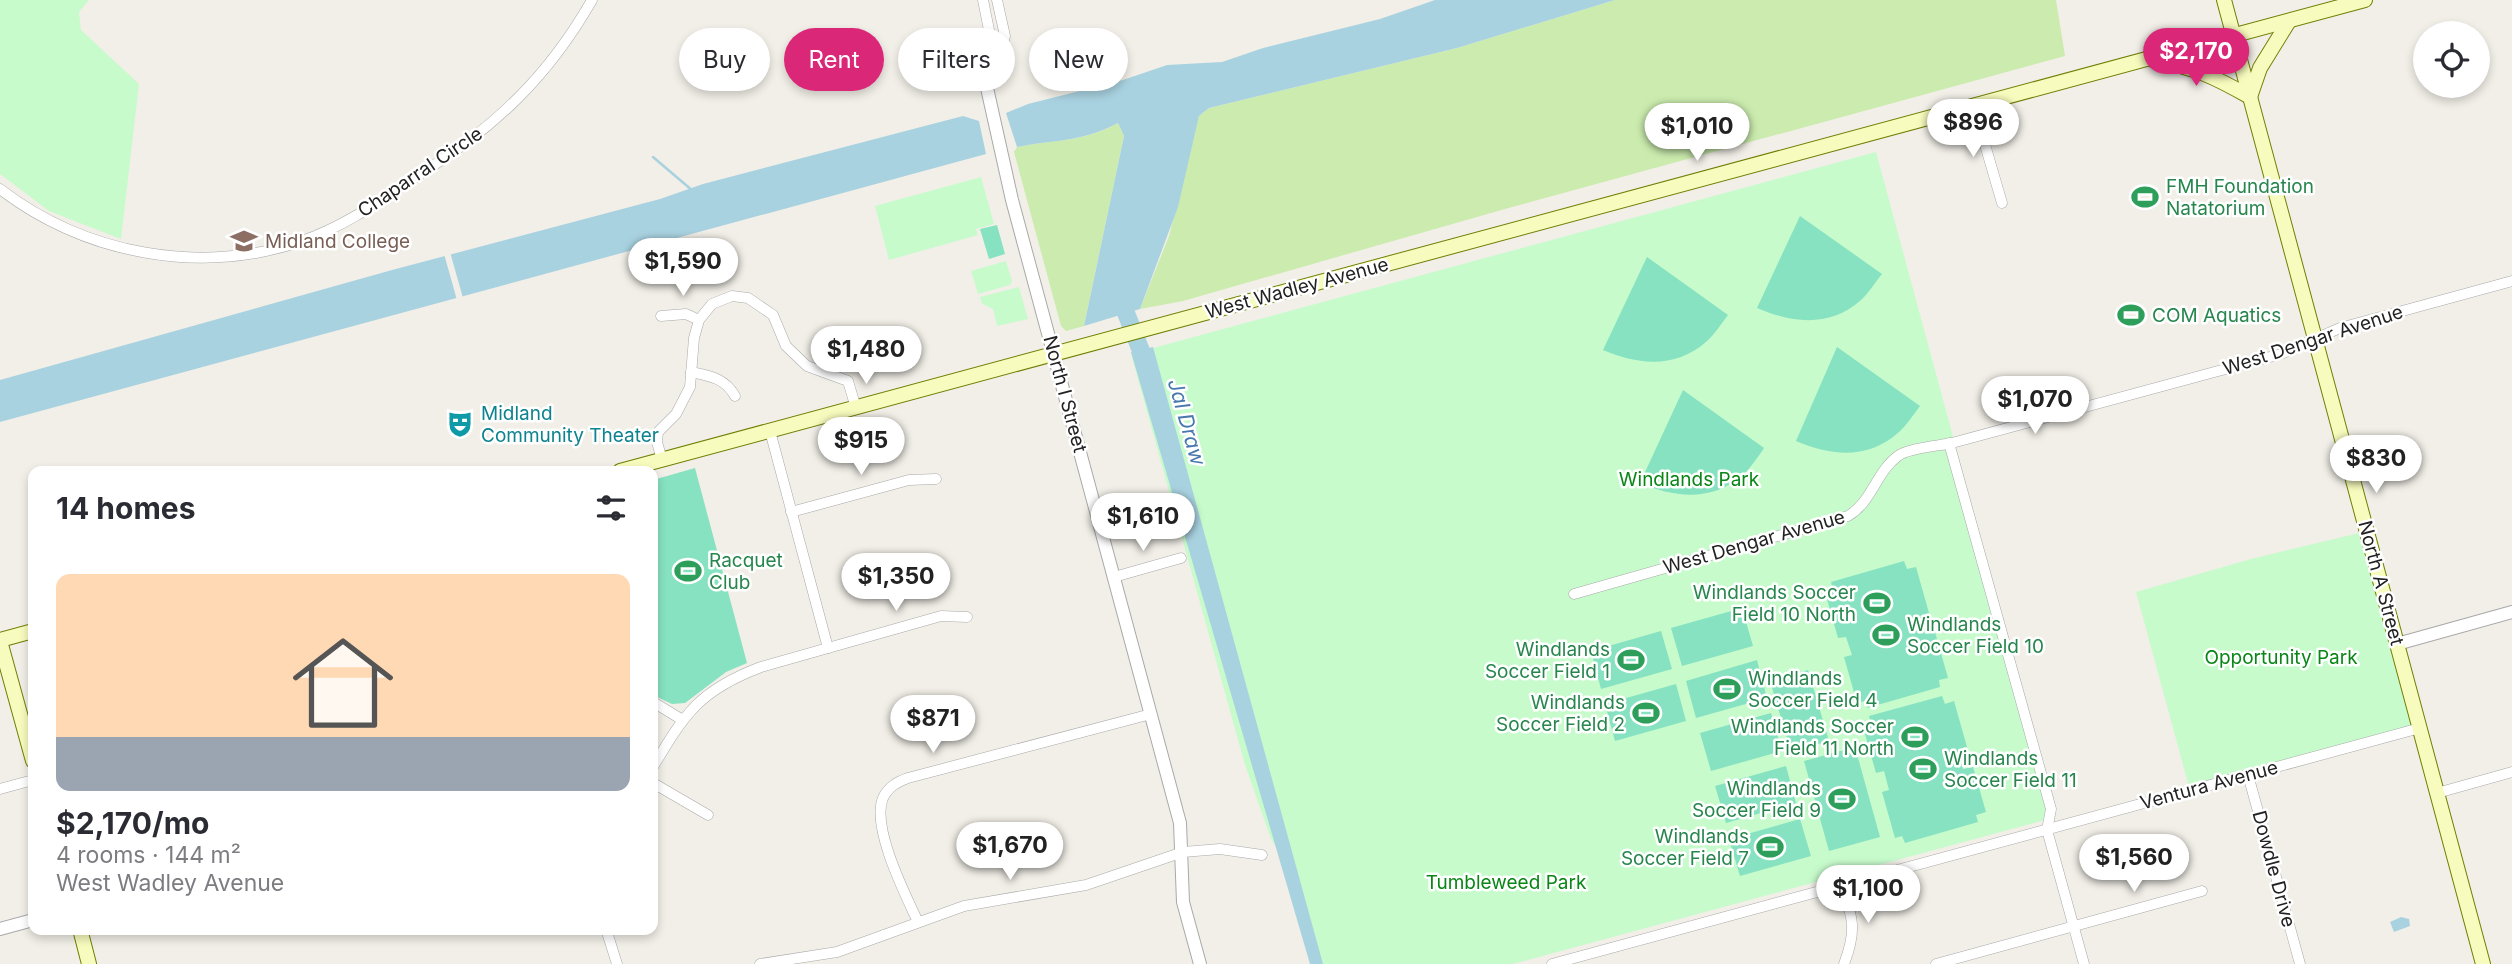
<!DOCTYPE html>
<html lang="en">
<head>
<meta charset="utf-8">
<style>
	body { margin:0; font-family:Inter,sans-serif; background:#f2f2f3; color:#2b2b33; height:100vh; display:flex; flex-direction:column; font-size:26px; white-space:nowrap }
	* { box-sizing:border-box; margin:0 }
	p { font-size:23px; color:#7c7c81 }
	.icon { flex:none; width:38px; height:38px; fill:none; stroke:currentColor; stroke-width:2; stroke-linecap:round; stroke-linejoin:round }
	.map { position:relative; flex:1; overflow:hidden }
	.drawer { position:absolute; left:28px; top:466px; width:630px; height:469px; display:flex; flex-direction:column; background:#fff; border-radius:14px; box-shadow:0 4px 10px #0003 }
	.drawer>* { flex:none }
	.top-card { position:absolute; left:679px; top:28px; width:665px; height:63px; display:flex; gap:14px }
	.fabs { position:absolute; left:2413px; top:21px; display:grid; gap:14px }
	.fabs a { display:grid; place-items:center; width:77px; height:77px; border-radius:50%; background:#fff; box-shadow:0 4px 10px #0003; font-size:35px }
	.price { position:absolute; translate:-50% -60px; padding:0 16px; border-radius:24px; background:#fff; color:#222; font-size:23px; line-height:46px; filter:drop-shadow(0 2px 4px #0008) }
	.price::after { content:''; position:absolute; left:50%; top:42px; width:21px; height:16px; margin-left:-10px; background:inherit; clip-path:polygon(0 0,100% 0,50% 100%) }
	.price.active { background:#db2777; color:#fff }
	ul { padding:0; list-style:none }
	li { display:grid; align-content:center; gap:14px; height:371px; padding:0 28px }
	li+li { border-top:2px solid #e1e1e2 }
	li span { display:grid; place-items:center; height:217px; border-radius:14px; color:#555 }
	li>.icon { margin-inline-start:auto }
	span .icon { width:126px; height:126px; fill:#fffc; stroke-width:1 }
	li b { font-size:30px }
	h2 { display:flex; justify-content:space-between; align-items:center; height:84px; padding:0 28px; font-size:30px }
	.pill { padding:0 24px; border-radius:32px; background:#fff; box-shadow:0 4px 10px #0003; font-size:24px; line-height:63px }
	.pill.active { background:#db2777; color:#fff }
	.map>svg:first-child { display:block }
	.grass { fill:#cbecae }
	.park { fill:#c7fbcc }
	.pitch { fill:#86e2c0 }
	.water { fill:#a9d2e0 }
	.pier { fill:#f2efe8 }
	.lines { fill:none; stroke-linecap:round; stroke-linejoin:round }
	.stream { stroke:#a9d2e0; stroke-width:2.5 }
	.river { stroke:#a9d2e0; stroke-width:18 }
	.minor-casing { stroke:#a9a9a9; stroke-width:11 }
	.tertiary-casing { stroke:#a9a9a9; stroke-width:14 }
	.secondary-casing { stroke:#6f7f03; stroke-width:16 }
	.minor { stroke:#fff; stroke-width:10 }
	.tertiary { stroke:#fff; stroke-width:12 }
	.secondary { stroke:#f7fbbd; stroke-width:14 }
	.labels { text-anchor:middle; dominant-baseline:central; stroke-width:5; stroke-linejoin:round; paint-order:stroke }
	.street-label { font-size:19px; fill:#222; stroke:#fff }
	.leisure-label { font-size:19px; fill:#27864d; stroke:#fff; text-anchor:start }
	.education-label { font-size:19px; fill:#785e54; stroke:#fff; text-anchor:start }
	.culture-label { font-size:19px; fill:#0d838f; stroke:#fff; text-anchor:start }
	.park-label { font-size:19px; fill:#0a8617; stroke:#fff }
	.water-label { font-size:21px; font-style:italic; fill:#4878ad; stroke:#fff }
</style>
</head>
<body>
<div class="map">
<svg width="2512" height="964" viewBox="0 0 2512 964">
	<rect width="100%" height="100%" fill="#f2efe8"/>
	<g class="grass">
		<polygon points="1615,0 2056,0 2065,56 1505,209 1183,301 1140,309 1169,236 1199,116 1209,108 1457,48"/>
		<path d="M1118,123l6,13 -40,190 -18,5 -5,-5 -47,-174 3,-5c38,-8 65,-4 101,-24z"/>
	</g>
	<g class="park">
		<polygon points="0,0 89,0 79,12 81,30 139,84 121,239 49,211 0,174"/>
		<polygon points="1876,152 2056,817 1513,964 1310,964 1283,858 1271,839 1245,765 1131,354"/>
		<polygon points="981,177 994,224 976,229 978,235 889,260 875,206"/>
		<polygon points="1006,261 1012,281 1010,285 978,294 971,271"/>
		<polygon points="1019,287 1028,319 997,326 993,309 982,304 980,297"/>
		<polygon points="2359,533 2411,727 2189,787 2136,592 2251,559"/>
	</g>
	<g class="pitch">
		<path d="M1800,216l82,58c-7,8 -13,19 -21,26 -31,28 -69,23 -104,8z"/>
		<polygon points="997,225 1005,254 989,259 980,229"/>
		<path d="M1647,257l81,58c-7,9 -13,19 -21,26 -31,28 -69,24 -104,9z"/>
		<path d="M1837,347l83,59c-7,9 -13,19 -21,26 -31,28 -68,24 -103,9z"/>
		<path d="M1683,390l81,58c-6,9 -13,19 -20,26 -31,28 -69,24 -104,9z"/>
		<polygon points="695,468 747,663 726,672 685,703 672,704 653,695 653,480"/>
		<polygon points="1904,561 1907,569 1916,567 1929,613 1920,616 1925,634 1935,632 1948,678 1939,680 1940,687 1867,708 1865,701 1857,703 1844,657 1852,655 1846,637 1838,638 1825,592 1833,590 1831,582"/>
		<polygon points="1742,608 1753,646 1682,666 1671,628"/>
		<polygon points="1661,631 1672,669 1601,689 1591,651"/>
		<polygon points="1757,660 1767,698 1696,718 1686,681"/>
		<polygon points="1808,670 1829,741 1791,752 1770,681"/>
		<polygon points="1676,684 1686,721 1615,741 1605,704"/>
		<polygon points="1942,696 1945,704 1954,701 1967,747 1958,750 1963,769 1973,767 1986,812 1976,815 1978,822 1905,843 1902,836 1895,838 1882,792 1889,790 1884,771 1876,773 1863,727 1871,724 1869,716"/>
		<polygon points="1771,713 1782,751 1711,771 1700,733"/>
		<polygon points="1855,747 1880,837 1829,851 1804,761"/>
		<polygon points="1786,766 1796,803 1726,823 1715,786"/>
		<polygon points="1800,819 1811,856 1740,876 1729,839"/>
	</g>
	<g class="water">
		<path d="M1435,0h180l-158,48 -248,60 -10,8 -21,91 -38,102 -56,17 40,-190 -6,-13c-38,20 -62,16 -101,24l-11,-34 22,-9 95,-24 44,-15 55,-3 41,-14 117,-29z"/>
		<polygon points="963,116 979,121 986,154 0,422 0,380 392,270 660,199 703,184"/>
		<polygon points="1153,347 1323,964 1310,964 1131,352"/>
		<polygon points="2401,917 2409,919 2410,926 2394,932 2390,922"/>
	</g>
	<polygon class="pier" points="450,252 463,298 457,300 444,254"/>
	<g class="lines">
		<polyline class="stream" points="653,157 693,191"/>
		<polyline class="river" points="1128,292 1124,308 1149,371"/>
		<defs>
			<g id="minor">
				<polyline points="983,0 989,30 981,59 987,69 998,62 1005,36 997,0"/>
				<polyline points="1974,107 2002,203"/>
				<path d="M0,189c85,65 200,87 302,52 44,-15 82,-43 120,-68 74,-47 126,-96 170,-173"/>
				<polyline points="661,316 686,314 699,320"/>
				<path d="M691,372c19,4 34,6 44,24"/>
				<polyline points="770,431 828,648"/>
				<polyline points="1949,443 2051,809 2047,830 2084,964"/>
				<polyline points="662,460 657,442 658,432 676,414 690,387 694,338 699,320 712,304 732,296 748,298 773,315 786,346 807,366 848,381 856,408"/>
				<polyline points="791,512 909,480 936,479"/>
				<polyline points="1114,577 1181,558"/>
				<path d="M1574,594l274,-78c24,-14 28,-44 50,-60 10,-8 40,-10 54,-13l329,-89 59,-26 172,-47"/>
				<polyline points="653,702 681,719"/>
				<path d="M653,767c32,-54 47,-77 108,-100l180,-51 26,1"/>
				<polyline points="2248,775 2300,964"/>
				<polyline points="653,783 708,815"/>
				<polyline points="0,789 33,780"/>
				<polyline points="2437,793 2512,772"/>
				<path d="M1842,885c11,34 15,45 2,79"/>
				<path d="M918,922c-13,-28 -47,-95 -35,-124 5,-11 14,-16 25,-20l243,-64"/>
				<polyline points="606,929 617,964"/>
				<polyline points="760,964 837,952 964,906 1086,885 1183,852 1220,849 1262,855"/>
				<polyline points="1552,964 2420,728"/>
				<polyline points="1936,964 2202,891"/>
			</g>
			<g id="tertiary">
				<polyline points="987,69 985,79 1012,200 1180,823 1183,902 1200,964"/>
				<polyline points="2397,644 2512,612"/>
				<polyline points="0,929 33,920"/>
			</g>
			<g id="secondary">
				<polyline points="2224,0 2483,964"/>
				<path d="M2153,60c41,7 62,17 97,37l10,-29 29,-47"/>
				<polyline points="620,471 2365,0"/>
				<polyline points="0,640 33,631"/>
				<polyline points="0,641 33,761"/>
				<polyline points="80,929 89,964"/>
			</g>
		</defs>
		<use href="#minor" class="minor-casing"/>
		<use href="#tertiary" class="tertiary-casing"/>
		<use href="#secondary" class="secondary-casing"/>
		<use href="#minor" class="minor"/>
		<use href="#tertiary" class="tertiary"/>
		<use href="#secondary" class="secondary"/>
	</g>
	<defs>
		<symbol id="stadium-bare" viewBox="-9 -9 18 18"><path d="M0-5a6.5 5 0 1 0 0 10a6.5 5 0 1 0 0-10ZM-3.5-1.8h7v3.6h-7Z" fill="#2e9e5b" stroke="#fff" stroke-width="2.5" paint-order="stroke"/></symbol>
		<symbol id="university-bare" viewBox="-9 -9 18 18"><path d="M0-5L7-2L0 1L-7-2ZM-4 1L0 2.5L4 1V4Q0 6-4 4Z" fill="#8d6e63" stroke="#fff" stroke-width="2.5" paint-order="stroke"/></symbol>
		<symbol id="theatre-bare" viewBox="-9 -9 18 18"><path d="M-5-5.5Q0-4 5-5.5V0Q5 5 0 6Q-5 5-5 0ZM-3.3-2.5H-1v1.5H-3.3ZM1-2.5H3.3v1.5H1ZM-2.8 1Q0 5.5 2.8 1Z" fill="#0f9aa8" stroke="#fff" stroke-width="2.5" paint-order="stroke"/></symbol>
	</defs>
	<g fill-rule="evenodd">
		<use href="#stadium-bare" x="2126" y="178" width="38" height="38"/>
		<use href="#university-bare" x="225" y="222" width="38" height="38"/>
		<use href="#stadium-bare" x="2112" y="296" width="38" height="38"/>
		<use href="#theatre-bare" x="441" y="405" width="38" height="38"/>
		<use href="#stadium-bare" x="669" y="552" width="38" height="38"/>
		<use href="#stadium-bare" x="1858" y="584" width="38" height="38"/>
		<use href="#stadium-bare" x="1867" y="616" width="38" height="38"/>
		<use href="#stadium-bare" x="1612" y="641" width="38" height="38"/>
		<use href="#stadium-bare" x="1708" y="670" width="38" height="38"/>
		<use href="#stadium-bare" x="1627" y="694" width="38" height="38"/>
		<use href="#stadium-bare" x="1896" y="718" width="38" height="38"/>
		<use href="#stadium-bare" x="1904" y="750" width="38" height="38"/>
		<use href="#stadium-bare" x="1823" y="780" width="38" height="38"/>
		<use href="#stadium-bare" x="1751" y="828" width="38" height="38"/>
	</g>
	<g class="labels">
		<g class="street-label">
			<text transform="translate(420 172) rotate(-34)">Chaparral Circle</text>
			<text transform="translate(1297 288) rotate(-15)">West Wadley Avenue</text>
			<text transform="translate(2313 340) rotate(-18)">West Dengar Avenue</text>
			<text transform="translate(1065 394) rotate(75)">North I Street</text>
			<text transform="translate(1754 542) rotate(-16)">West Dengar Avenue</text>
			<text transform="translate(2381 583) rotate(75)">North A Street</text>
			<text transform="translate(2209 785) rotate(-15)">Ventura Avenue</text>
			<text transform="translate(2274 869) rotate(75)">Dowdle Drive</text>
		</g>
		<g class="leisure-label">
			<text x="2166" y="186">FMH Foundation<tspan x="2166" dy="22">Natatorium</tspan></text>
			<text x="2152" y="315">COM Aquatics</text>
			<text x="709" y="560">Racquet<tspan x="709" dy="22">Club</tspan></text>
			<text x="1856" y="592" text-anchor="end">Windlands Soccer<tspan x="1856" dy="22">Field 10 North</tspan></text>
			<text x="1907" y="624">Windlands<tspan x="1907" dy="22">Soccer Field 10</tspan></text>
			<text x="1610" y="649" text-anchor="end">Windlands<tspan x="1610" dy="22">Soccer Field 1</tspan></text>
			<text x="1748" y="678">Windlands<tspan x="1748" dy="22">Soccer Field 4</tspan></text>
			<text x="1625" y="702" text-anchor="end">Windlands<tspan x="1625" dy="22">Soccer Field 2</tspan></text>
			<text x="1894" y="726" text-anchor="end">Windlands Soccer<tspan x="1894" dy="22">Field 11 North</tspan></text>
			<text x="1944" y="758">Windlands<tspan x="1944" dy="22">Soccer Field 11</tspan></text>
			<text x="1821" y="788" text-anchor="end">Windlands<tspan x="1821" dy="22">Soccer Field 9</tspan></text>
			<text x="1749" y="836" text-anchor="end">Windlands<tspan x="1749" dy="22">Soccer Field 7</tspan></text>
		</g>
		<g class="education-label">
			<text x="265" y="241">Midland College</text>
		</g>
		<g class="culture-label">
			<text x="481" y="413">Midland<tspan x="481" dy="22">Community Theater</tspan></text>
		</g>
		<g class="park-label">
			<text x="1689" y="479">Windlands Park</text>
			<text x="2281" y="657">Opportunity Park</text>
			<text x="1506" y="882">Tumbleweed Park</text>
		</g>
		<g class="water-label">
			<text transform="translate(1187 422) rotate(74)">Jal Draw</text>
		</g>
	</g>
</svg>
<div class="fabs">
<a><svg class="icon" aria-label="locate" viewBox="0 0 24 24"><circle cx="12" cy="12" r="6"/><path d="M12 2v4M12 18v4M2 12h4M18 12h4"/></svg></a>
</div>
<b class="price active" style="left:2196px;top:88px">$2,170</b>
<b class="price" style="left:1973px;top:159px">$896</b>
<b class="price" style="left:1697px;top:163px">$1,010</b>
<b class="price" style="left:683px;top:298px">$1,590</b>
<b class="price" style="left:866px;top:386px">$1,480</b>
<b class="price" style="left:2035px;top:436px">$1,070</b>
<b class="price" style="left:861px;top:477px">$915</b>
<b class="price" style="left:2376px;top:495px">$830</b>
<b class="price" style="left:1143px;top:553px">$1,610</b>
<b class="price" style="left:896px;top:613px">$1,350</b>
<b class="price" style="left:933px;top:755px">$871</b>
<b class="price" style="left:1010px;top:882px">$1,670</b>
<b class="price" style="left:2134px;top:894px">$1,560</b>
<b class="price" style="left:1868px;top:925px">$1,100</b>
<div class="top-card">
<a class="pill">Buy</a>
<a class="pill active">Rent</a>
<a class="pill">Filters</a>
<a class="pill">New</a>
</div>
<section class="drawer">
<h2>14 homes<svg class="icon" aria-label="filters" viewBox="0 0 24 24"><path d="M4 7h16M4 17h16"/><circle cx="9" cy="7" r="2"/><circle cx="15" cy="17" r="2"/></svg></h2>
<ul>
<li><span style="background:linear-gradient(#ffd9b3 75%,#9aa5b1 0)"><svg class="icon" aria-label="home" viewBox="0 0 24 24"><path d="M3 11l9-7 9 7M6 9v11h12V9"/></svg></span><div><b>$2,170/mo</b><p>4 rooms · 144 m²</p><p>West Wadley Avenue</p></div></li>
</ul>
</section>
</div>
</body>
</html>
